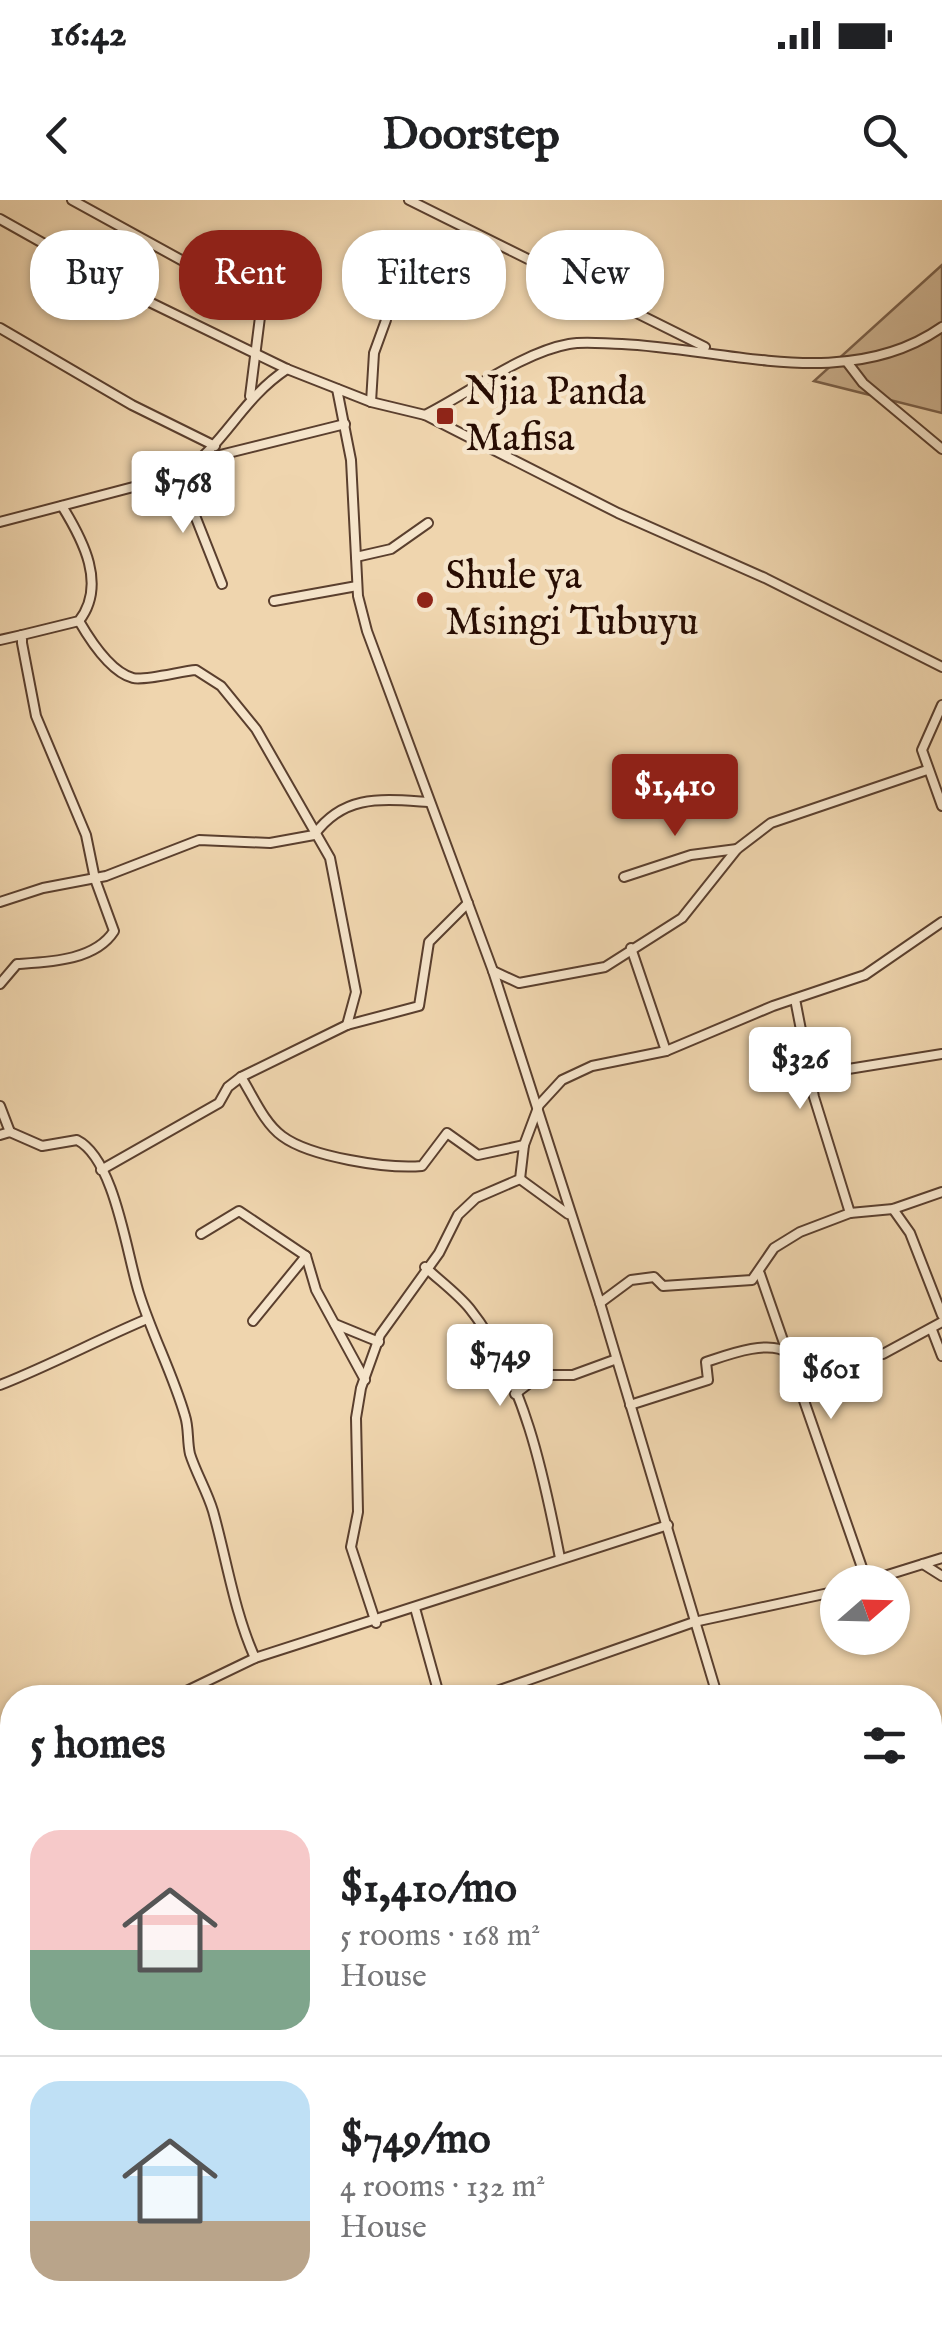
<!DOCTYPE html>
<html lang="en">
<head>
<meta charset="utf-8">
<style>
	body { margin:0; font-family:"IM FELL English",serif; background:#f2f2f2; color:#202124; height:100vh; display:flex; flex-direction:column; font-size:38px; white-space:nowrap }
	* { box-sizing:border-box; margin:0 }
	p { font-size:32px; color:#757577 }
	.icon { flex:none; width:55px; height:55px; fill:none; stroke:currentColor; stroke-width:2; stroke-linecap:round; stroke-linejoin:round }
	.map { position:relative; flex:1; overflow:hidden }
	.drawer { position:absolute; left:0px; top:1485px; width:942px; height:642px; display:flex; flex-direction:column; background:#fff; border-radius:40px 40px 0 0; box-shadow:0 2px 8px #0004 }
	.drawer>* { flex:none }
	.banner { position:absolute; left:30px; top:30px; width:882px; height:90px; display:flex; gap:20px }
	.needle { width:65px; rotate:70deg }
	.fabs { position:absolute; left:820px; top:1365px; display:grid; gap:20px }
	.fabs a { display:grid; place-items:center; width:90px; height:90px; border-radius:50%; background:#fff; box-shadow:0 2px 8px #0004; font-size:50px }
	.price { position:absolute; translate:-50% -85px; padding:0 22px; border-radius:10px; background:#fff; color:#222; font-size:32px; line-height:65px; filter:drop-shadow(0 2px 5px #0008) }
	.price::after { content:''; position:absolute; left:50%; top:60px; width:30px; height:22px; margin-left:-15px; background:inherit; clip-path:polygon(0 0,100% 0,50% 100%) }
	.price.active { background:#8f2418; color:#fff }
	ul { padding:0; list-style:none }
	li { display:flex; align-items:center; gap:30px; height:250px; padding:0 30px }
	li+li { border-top:2px solid #e0e0e0 }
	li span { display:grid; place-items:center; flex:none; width:280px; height:200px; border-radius:30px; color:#555 }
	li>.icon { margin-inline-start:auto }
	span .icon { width:120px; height:120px; fill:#fffc; stroke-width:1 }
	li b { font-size:42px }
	h2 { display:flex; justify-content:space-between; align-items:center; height:120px; padding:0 30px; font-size:42px }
	.tag { padding:0 35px; border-radius:40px; background:#fff; box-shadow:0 2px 8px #0004; font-size:35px; line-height:90px }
	.tag.active { background:#8f2418; color:#fff }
	.status { display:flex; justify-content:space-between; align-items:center; height:70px; padding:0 50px; background:#fff; direction:ltr }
	.status svg { height:28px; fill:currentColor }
	header { display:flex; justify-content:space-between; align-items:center; height:130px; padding:0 30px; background:#fff; font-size:45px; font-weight:700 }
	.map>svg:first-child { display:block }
	.green { fill:#cdb391; stroke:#7a604a; stroke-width:2.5 }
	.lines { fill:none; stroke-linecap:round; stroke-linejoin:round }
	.street-casing { stroke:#5a3f2e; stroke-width:12 }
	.street { stroke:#f5e4ca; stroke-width:8 }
	.poi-dot { fill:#8f2418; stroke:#f5e4ca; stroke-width:4 }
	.labels { text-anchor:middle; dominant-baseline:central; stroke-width:9; stroke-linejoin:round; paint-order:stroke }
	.poi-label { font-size:40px; fill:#280d03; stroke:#f5e4ca; text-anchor:start }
</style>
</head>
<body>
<div class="status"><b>16:42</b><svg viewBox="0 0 49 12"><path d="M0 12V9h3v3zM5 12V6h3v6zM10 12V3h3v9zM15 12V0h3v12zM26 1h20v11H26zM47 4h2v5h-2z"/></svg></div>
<header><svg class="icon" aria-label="back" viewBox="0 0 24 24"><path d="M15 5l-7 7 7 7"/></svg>Doorstep<svg class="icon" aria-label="search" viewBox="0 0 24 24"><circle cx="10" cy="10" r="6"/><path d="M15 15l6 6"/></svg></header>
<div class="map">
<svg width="942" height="2126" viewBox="0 0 942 2126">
	<rect width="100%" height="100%" fill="#efd5ae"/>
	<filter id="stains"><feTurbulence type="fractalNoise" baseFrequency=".002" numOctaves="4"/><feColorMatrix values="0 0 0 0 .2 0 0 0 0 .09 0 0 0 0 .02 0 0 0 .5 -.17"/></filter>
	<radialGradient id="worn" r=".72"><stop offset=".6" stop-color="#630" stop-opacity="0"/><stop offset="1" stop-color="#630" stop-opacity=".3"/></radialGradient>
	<polygon class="green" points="942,65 942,213 814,181"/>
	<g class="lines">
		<defs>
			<g id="street">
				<polyline points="72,0 254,100 260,117 250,196"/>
				<polyline points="409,0 705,147"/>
				<polyline points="0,19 137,96 287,169 371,202 425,215 618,313 765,378 942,467"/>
				<polyline points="0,128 132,205 215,246"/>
				<polyline points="847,162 863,183 942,249"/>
				<polyline points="337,189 351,260 358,396 367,431 493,771 600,1103 718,1498"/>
				<polyline points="371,202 374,153 386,120"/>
				<path d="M425,215c42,-21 98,-63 144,-71 17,-3 36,0 53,0 106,5 226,49 320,-17"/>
				<polyline points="204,259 345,224"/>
				<polyline points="179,275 222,384"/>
				<path d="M0,322l179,-47c47,-30 60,-74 108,-106"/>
				<polyline points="356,357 391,349 428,323"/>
				<polyline points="274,401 357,386"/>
				<path d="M79,421c11,19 31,51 54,57 11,3 49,-7 63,-8l25,16 35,43 74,129 26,134 -9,33"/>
				<polyline points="0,440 22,435"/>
				<polyline points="942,505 922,550 942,606"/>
				<polyline points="624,677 691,655 737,649"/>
				<path d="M0,702l43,-14 63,-12 93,-36 71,3 44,-8c30,-41 67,-36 114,-33"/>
				<polyline points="631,748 666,851"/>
				<polyline points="493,771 519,783 605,767 682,718 737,649 771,623 927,570"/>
				<path d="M0,784l17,-20c31,-2 78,-3 97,-33l-19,-52 -9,-44 -50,-119 -14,-73v-8l57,-14c28,-36 4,-81 -17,-115"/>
				<polyline points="795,799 814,897 850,1013"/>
				<polyline points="811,875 942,854"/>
				<path d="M241,877c12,19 23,46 41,59 28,21 105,33 140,30l25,-33 31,22 46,-10"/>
				<polyline points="0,906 10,932"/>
				<path d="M0,935l10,-3 32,14 35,-6c38,19 50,116 62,153 13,42 34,81 46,123 4,12 2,25 5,38 6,19 17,37 23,57 14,50 21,100 42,147"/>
				<polyline points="101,970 219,903 228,887 241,877 347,825 419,806 429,742 468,703"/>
				<polyline points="520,979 568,1014"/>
				<polyline points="893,1009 910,1033 942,1115"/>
				<polyline points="201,1034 239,1011 306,1056 316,1090 365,1180"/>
				<path d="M425,1067c15,14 33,27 45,42 54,68 74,167 90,249"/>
				<polyline points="760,1074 867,1382"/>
				<polyline points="600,1103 631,1080 654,1077 663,1086 752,1080 774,1048 800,1032 850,1013 893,1009 942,992"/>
				<polyline points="253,1121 306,1056"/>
				<polyline points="335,1124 379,1142"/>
				<polyline points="932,1130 942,1156"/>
				<polyline points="883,1154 942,1122"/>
				<path d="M0,1185c51,-20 97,-45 147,-66"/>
				<polyline points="515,1194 540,1175 573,1175 614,1160"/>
				<path d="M630,1205l78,-25 -2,-18c21,-7 63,-23 82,-9"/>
				<polyline points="923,1364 942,1376"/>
				<polyline points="865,1382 942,1358"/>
				<polyline points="415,1408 440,1498"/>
				<polyline points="376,1423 351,1347 358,1312 356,1218 361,1188 380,1135 439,1053 458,1015 476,998 520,979 524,945 539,905 562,880 592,866 666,851 773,806 865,775 942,722"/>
				<polyline points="172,1498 255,1458 668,1325"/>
				<polyline points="477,1498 694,1422 838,1391"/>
				<polyline points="930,1565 942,1561"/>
				<polyline points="930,1590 942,1593"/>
				<polyline points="0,1618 12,1609"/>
				<polyline points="0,1745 12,1739"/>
				<polyline points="0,1819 12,1828"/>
				<polyline points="0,1870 12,1887"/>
				<polyline points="930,1933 942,1928"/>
				<polyline points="0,2063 12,2079"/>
				<polyline points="930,2093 942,2101"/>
				<polyline points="39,2115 48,2126"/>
				<polyline points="189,2115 198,2126"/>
				<polyline points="243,2115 249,2126"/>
				<polyline points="484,2115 487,2126"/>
				<polyline points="623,2115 627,2126"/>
				<polyline points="793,2115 796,2126"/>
				<polyline points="923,2115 927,2126"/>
				<polyline points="281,2126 291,2115"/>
			</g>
		</defs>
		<use href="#street" class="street-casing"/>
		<use href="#street" class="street"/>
	</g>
	<g class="poi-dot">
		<rect x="435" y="206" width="20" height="20" rx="5"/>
		<circle cx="425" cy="400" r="10"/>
	</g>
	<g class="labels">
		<g class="poi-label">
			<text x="465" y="193">Njia Panda<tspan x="465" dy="46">Mafisa</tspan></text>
			<text x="445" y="377">Shule ya<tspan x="445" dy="46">Msingi Tubuyu</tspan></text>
		</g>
	</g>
	<rect width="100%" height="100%" filter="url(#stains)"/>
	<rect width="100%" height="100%" fill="url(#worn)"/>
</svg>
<div class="fabs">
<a><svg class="needle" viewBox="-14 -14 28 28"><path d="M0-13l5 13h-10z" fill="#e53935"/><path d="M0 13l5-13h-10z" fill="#757577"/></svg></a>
</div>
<b class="price" style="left:183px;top:336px">$768</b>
<b class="price active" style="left:675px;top:639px">$1,410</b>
<b class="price" style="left:800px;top:912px">$326</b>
<b class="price" style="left:500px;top:1209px">$749</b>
<b class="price" style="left:831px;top:1222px">$601</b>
<div class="banner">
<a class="tag">Buy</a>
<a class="tag active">Rent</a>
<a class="tag">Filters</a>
<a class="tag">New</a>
</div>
<section class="drawer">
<h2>5 homes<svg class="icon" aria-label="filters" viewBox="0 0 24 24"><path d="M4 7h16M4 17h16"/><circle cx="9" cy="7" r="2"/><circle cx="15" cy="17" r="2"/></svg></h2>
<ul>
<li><span style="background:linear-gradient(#f6c9c9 60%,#7fa58c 0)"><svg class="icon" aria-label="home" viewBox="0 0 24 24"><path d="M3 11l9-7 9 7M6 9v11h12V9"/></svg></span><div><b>$1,410/mo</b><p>5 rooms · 168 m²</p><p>House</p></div></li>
<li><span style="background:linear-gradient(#bfe0f5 70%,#b9a48a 0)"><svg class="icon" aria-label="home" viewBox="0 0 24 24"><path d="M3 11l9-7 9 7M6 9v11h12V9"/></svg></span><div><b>$749/mo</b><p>4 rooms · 132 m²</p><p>House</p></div></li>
</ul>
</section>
</div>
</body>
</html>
